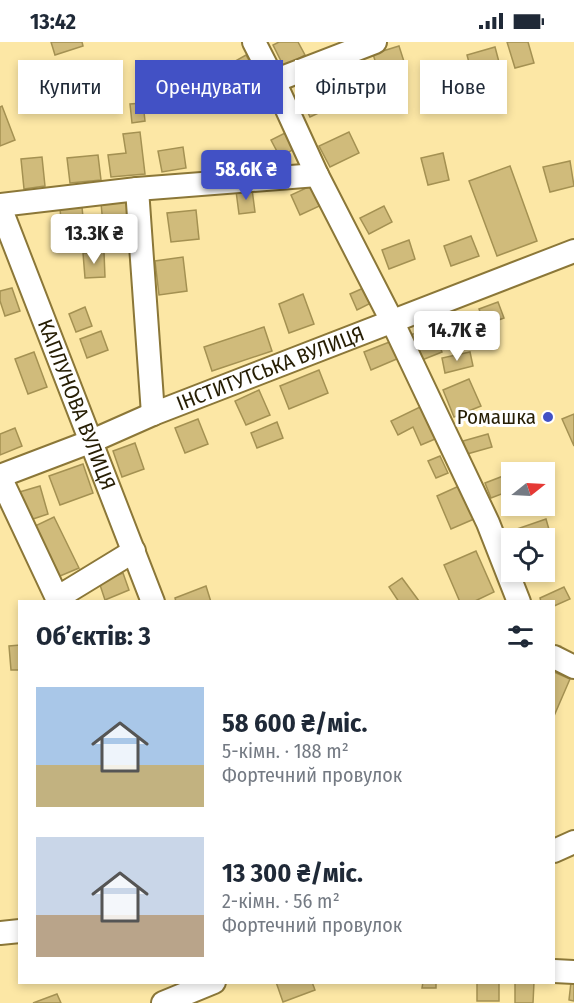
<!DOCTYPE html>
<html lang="uk">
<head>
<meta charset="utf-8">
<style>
	body { margin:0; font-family:"Fira Sans Condensed",sans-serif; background:#f6f6f7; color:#1f2937; height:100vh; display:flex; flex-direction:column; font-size:22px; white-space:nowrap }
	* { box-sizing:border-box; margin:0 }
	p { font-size:20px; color:#747a83 }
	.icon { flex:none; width:33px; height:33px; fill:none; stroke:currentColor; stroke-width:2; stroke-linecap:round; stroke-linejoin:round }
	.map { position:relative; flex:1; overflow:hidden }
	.details { position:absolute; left:18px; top:558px; width:537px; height:384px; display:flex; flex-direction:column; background:#fff; border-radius:0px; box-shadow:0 3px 9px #0003 }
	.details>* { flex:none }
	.hud { position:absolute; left:18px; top:18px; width:538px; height:54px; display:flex; gap:12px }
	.needle { width:39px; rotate:72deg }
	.fabs { position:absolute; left:501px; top:420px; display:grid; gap:12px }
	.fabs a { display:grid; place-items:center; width:54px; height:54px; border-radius:0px; background:#fff; box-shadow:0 3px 9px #0003; font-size:30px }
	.price { position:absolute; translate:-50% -51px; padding:0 14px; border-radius:6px; background:#fff; color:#222; font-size:20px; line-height:39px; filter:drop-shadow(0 2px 3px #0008) }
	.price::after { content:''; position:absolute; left:50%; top:36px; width:18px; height:14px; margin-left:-9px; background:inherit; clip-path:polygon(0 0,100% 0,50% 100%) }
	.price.current { background:#4251c5; color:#fff }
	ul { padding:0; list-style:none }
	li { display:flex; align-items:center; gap:18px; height:150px; padding:0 18px }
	li span { display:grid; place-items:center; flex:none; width:168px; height:120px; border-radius:0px; color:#555 }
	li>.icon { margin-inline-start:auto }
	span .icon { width:72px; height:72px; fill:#fffc; stroke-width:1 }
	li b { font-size:26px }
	h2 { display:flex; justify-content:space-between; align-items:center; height:72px; padding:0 18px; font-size:26px }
	.chip { padding:0 21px; border-radius:0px; background:#fff; box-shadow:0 3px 9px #0003; font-size:21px; line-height:54px }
	.chip.current { background:#4251c5; color:#fff }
	.status { display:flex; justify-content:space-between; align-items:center; height:42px; padding:0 30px; background:#fff; direction:ltr }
	.status svg { height:16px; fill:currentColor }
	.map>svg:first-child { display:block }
	.building { fill:#d0bb7b; stroke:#a49152; stroke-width:1.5 }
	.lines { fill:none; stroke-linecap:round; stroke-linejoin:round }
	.minor-casing { stroke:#8b7738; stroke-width:26 }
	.minor { stroke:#fff; stroke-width:22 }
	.poi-dot { fill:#4251c5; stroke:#fff; stroke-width:2 }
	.labels { text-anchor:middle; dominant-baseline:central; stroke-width:6; stroke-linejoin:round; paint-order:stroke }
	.street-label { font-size:21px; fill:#261e04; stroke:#fff }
	.poi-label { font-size:21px; fill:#261e04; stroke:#fff; text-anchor:end }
</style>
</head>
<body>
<div class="status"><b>13:42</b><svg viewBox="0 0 49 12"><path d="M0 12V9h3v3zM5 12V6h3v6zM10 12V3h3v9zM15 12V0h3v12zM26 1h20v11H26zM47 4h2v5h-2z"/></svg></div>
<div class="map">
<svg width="574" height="961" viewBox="0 0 574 961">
	<rect width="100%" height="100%" fill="#fce7a5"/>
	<g class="building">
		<polygon points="51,0 82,0 83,4 55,13"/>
		<polygon points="279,0 298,0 305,13 284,25 273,3"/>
		<polygon points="507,0 528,0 534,21 515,26"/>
		<polygon points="399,4 407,29 381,38 373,12"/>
		<polygon points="495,5 499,20 471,28 467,13"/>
		<polygon points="246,13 263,44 247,53 230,22"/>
		<polygon points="353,16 360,31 339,41 332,26"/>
		<polygon points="442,27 448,44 426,51 421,34"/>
		<polygon points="329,48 336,63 310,75 303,60"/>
		<polygon points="143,61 145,79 132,81 130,62"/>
		<polygon points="2,64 15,98 0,104 0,65"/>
		<polygon points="140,90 145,132 111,135 108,113 126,111 123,92"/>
		<polygon points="287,90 296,106 280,115 271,98"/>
		<polygon points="349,90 359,111 330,125 319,104"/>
		<polygon points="183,105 186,126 162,130 158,109"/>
		<polygon points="443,111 449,138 428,143 421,116"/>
		<polygon points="98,113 101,138 70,141 67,116"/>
		<polygon points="42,115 45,144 24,147 21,117"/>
		<polygon points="570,119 574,144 550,150 543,125"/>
		<polygon points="510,124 537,199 497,214 469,139"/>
		<polygon points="317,141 326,161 300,173 291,153"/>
		<polygon points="252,147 255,170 239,172 236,149"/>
		<polygon points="128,158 130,181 103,183 101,161"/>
		<polygon points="384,164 392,180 369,192 360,176"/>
		<polygon points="82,165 84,186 62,188 60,167"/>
		<polygon points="196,168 199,197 171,200 167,171"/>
		<polygon points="471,194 479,214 451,224 444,204"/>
		<polygon points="409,198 415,217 389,227 382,208"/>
		<polygon points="104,210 105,235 85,236 83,211"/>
		<polygon points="183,215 187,249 159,253 155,219"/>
		<polygon points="368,244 375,259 357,268 350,252"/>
		<polygon points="12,246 20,269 5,274 0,259 0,249"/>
		<polygon points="303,252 314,282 289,291 279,262"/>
		<polygon points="498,260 504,276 485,283 479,267"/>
		<polygon points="85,265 92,284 76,290 69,272"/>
		<polygon points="432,284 442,310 422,318 411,293"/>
		<polygon points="264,285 272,309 212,329 204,305"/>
		<polygon points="101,289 108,308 87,316 80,297"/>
		<polygon points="392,299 399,316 371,328 364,310"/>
		<polygon points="34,310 47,345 28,352 15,317"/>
		<polygon points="470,310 473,324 445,331 442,316"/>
		<polygon points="319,328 328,351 289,367 280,344"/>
		<polygon points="469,337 481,364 454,375 443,348"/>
		<polygon points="259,348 270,373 246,383 235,359"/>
		<polygon points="420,365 435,397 421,403 413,385 398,393 391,379"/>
		<polygon points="574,372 574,404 562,377"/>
		<polygon points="198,377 208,402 185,411 175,386"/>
		<polygon points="277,380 283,396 257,406 251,391"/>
		<polygon points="15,386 22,404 0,413 0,392"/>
		<polygon points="488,392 492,405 467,412 463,399"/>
		<polygon points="135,401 144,427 122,435 113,409"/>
		<polygon points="440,414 448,431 436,436 428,419"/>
		<polygon points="83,422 93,451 60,463 49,434"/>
		<polygon points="511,431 512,448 491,456 485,441"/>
		<polygon points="40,444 48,472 24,480 16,451"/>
		<polygon points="459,444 474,477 451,487 437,454"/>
		<polygon points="54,475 79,526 60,534 35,484"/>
		<polygon points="546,477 550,491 533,496 520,496 517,487"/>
		<polygon points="476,509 494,550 473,560 460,560 444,523"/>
		<polygon points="123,531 129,548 105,558 99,540"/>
		<polygon points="402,536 419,559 418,560 399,560 389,545"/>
		<polygon points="206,544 211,560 176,560 175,556"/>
		<polygon points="564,545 570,557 554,564 554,560 541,560 540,556"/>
		<polygon points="20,603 20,628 11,628 9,604"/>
		<polygon points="554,630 570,637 554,674"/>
		<polygon points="276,940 312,940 315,948 283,960"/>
		<polygon points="423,940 436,940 436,946 422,946"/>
		<rect x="477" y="940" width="22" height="19"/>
		<polygon points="515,940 534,940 533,961 515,961"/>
		<polygon points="571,940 574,940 574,959 569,958"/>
		<polygon points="57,952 61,961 33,961"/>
	</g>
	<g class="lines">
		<defs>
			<g id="minor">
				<polyline points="254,0 274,39 317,133 393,281 488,481 519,560"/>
				<polyline points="274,39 375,0"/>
				<polyline points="137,147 153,372"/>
				<polyline points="0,163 137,147 317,133"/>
				<path id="s1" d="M0,165l153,395"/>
				<path id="s2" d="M0,434l92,-35 61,-27 421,-163"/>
				<polyline points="0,435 57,556 134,509"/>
				<polyline points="554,615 574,625"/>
				<polyline points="554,809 574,800"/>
				<polyline points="0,891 20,889"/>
				<polyline points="554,929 574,930"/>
				<polyline points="163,961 214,940"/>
			</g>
		</defs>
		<use href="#minor" class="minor-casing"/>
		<use href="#minor" class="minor"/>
	</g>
	<circle class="poi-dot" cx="548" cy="375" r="6"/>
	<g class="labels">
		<g class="street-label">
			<text stroke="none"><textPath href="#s2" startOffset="291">ІНСТИТУТСЬКА ВУЛИЦЯ</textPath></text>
			<text stroke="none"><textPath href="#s1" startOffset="212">КАПЛУНОВА ВУЛИЦЯ</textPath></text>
		</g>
		<g class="poi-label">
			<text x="536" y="375">Ромашка</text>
		</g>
	</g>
</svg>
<div class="fabs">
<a><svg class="needle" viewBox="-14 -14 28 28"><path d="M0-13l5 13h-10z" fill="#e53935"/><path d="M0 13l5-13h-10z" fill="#747a83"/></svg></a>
<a><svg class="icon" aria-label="locate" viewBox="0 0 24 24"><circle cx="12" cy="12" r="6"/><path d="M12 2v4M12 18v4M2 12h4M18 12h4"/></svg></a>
</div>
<b class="price current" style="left:246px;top:159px">58.6K ₴</b>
<b class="price" style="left:94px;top:223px">13.3K ₴</b>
<b class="price" style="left:457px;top:320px">14.7K ₴</b>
<div class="hud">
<a class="chip">Купити</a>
<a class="chip current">Орендувати</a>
<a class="chip">Фільтри</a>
<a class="chip">Нове</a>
</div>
<section class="details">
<h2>Об’єктів: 3<svg class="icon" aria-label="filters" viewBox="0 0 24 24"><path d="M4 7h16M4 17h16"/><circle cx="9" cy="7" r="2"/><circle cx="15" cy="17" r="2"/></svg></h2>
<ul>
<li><span style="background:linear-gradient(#a9c7e8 65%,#c2b280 0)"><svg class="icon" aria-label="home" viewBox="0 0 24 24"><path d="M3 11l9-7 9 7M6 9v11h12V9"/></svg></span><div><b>58 600 ₴/міс.</b><p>5-кімн. · 188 m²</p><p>Фортечний провулок</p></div></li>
<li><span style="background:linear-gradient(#c9d6e8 65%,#b9a48a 0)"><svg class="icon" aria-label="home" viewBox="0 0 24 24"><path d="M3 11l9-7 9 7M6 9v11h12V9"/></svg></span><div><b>13 300 ₴/міс.</b><p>2-кімн. · 56 m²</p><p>Фортечний провулок</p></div></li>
</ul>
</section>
</div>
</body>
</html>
